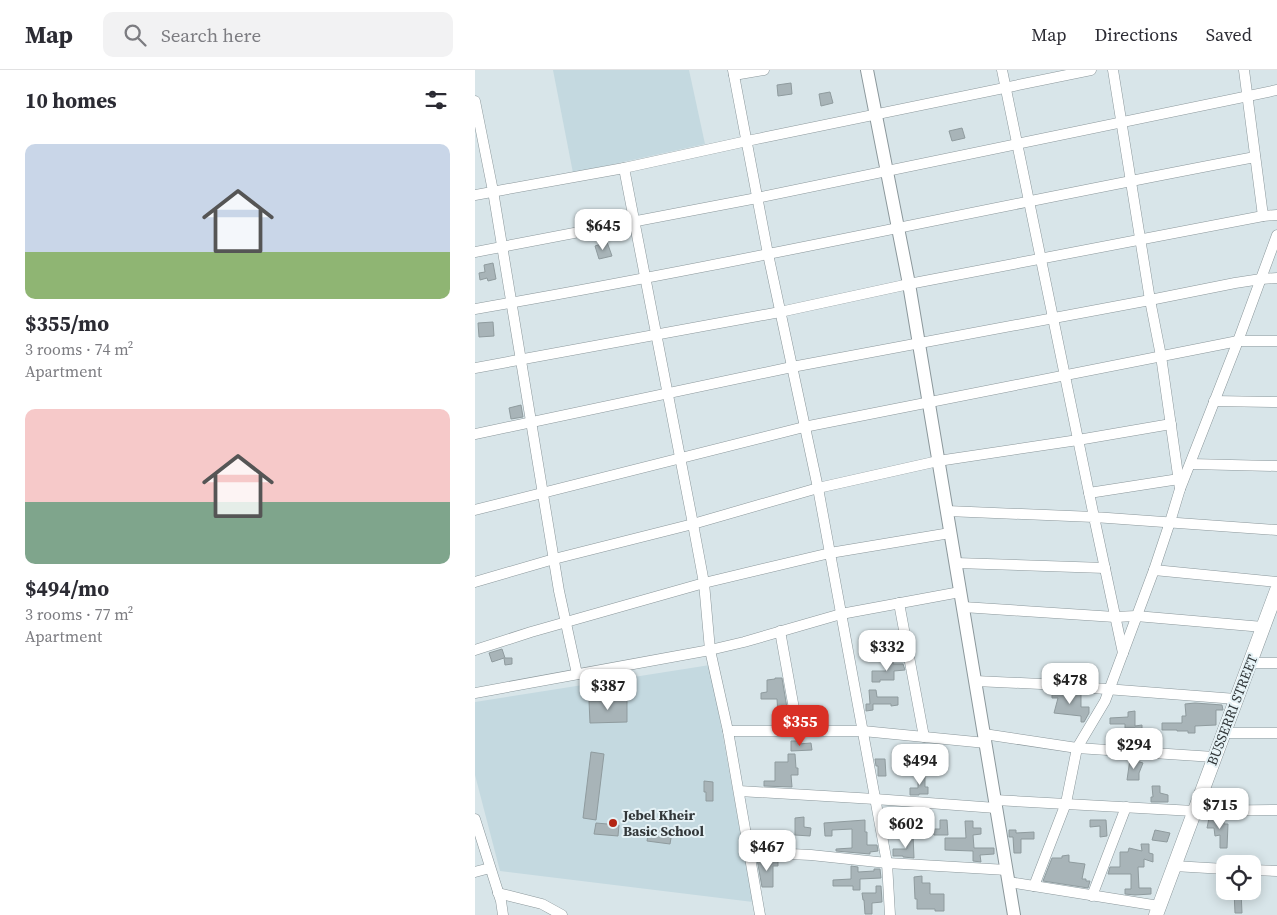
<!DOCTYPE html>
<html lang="en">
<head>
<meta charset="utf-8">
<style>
	body { margin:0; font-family:"Source Serif 4",serif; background:#f2f2f3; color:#2b2b33; height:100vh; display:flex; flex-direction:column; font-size:19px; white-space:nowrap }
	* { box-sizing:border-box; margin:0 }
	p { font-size:16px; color:#7c7c81 }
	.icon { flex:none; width:28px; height:28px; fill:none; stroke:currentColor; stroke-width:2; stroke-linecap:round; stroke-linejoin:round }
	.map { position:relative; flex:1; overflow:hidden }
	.sheet { display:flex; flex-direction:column; background:#fff; width:475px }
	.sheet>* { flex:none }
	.fabs { position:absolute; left:741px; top:785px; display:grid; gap:10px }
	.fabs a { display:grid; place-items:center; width:45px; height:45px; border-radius:10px; background:#fff; box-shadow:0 2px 12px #0003; font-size:25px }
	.price { position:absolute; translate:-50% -42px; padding:0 11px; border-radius:10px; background:#fff; color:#222; font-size:16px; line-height:32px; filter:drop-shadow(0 1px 2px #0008) }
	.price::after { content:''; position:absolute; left:50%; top:30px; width:15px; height:11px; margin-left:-8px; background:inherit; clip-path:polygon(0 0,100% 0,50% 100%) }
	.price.selected { background:#d93025; color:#fff }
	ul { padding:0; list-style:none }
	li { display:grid; align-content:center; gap:10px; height:265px; padding:0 25px }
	li span { display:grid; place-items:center; height:155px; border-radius:10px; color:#555 }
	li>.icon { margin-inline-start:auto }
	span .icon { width:90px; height:90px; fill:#fffc; stroke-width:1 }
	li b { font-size:21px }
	h2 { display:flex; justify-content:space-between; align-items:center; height:60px; padding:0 25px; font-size:21px }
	header { display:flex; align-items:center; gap:30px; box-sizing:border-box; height:70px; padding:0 25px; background:#fff; border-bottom:1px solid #e1e1e2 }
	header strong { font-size:24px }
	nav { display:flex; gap:28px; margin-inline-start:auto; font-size:18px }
	.search { width:350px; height:45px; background:#f2f2f3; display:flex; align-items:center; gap:12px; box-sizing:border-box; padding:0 18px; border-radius:10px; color:#7c7c81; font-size:19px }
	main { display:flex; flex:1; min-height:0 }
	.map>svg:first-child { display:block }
	.built { fill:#c4d9e0 }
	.building { fill:#a8b4b8; stroke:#8f9b9e }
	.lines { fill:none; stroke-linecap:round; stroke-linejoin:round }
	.minor-casing { stroke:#8b979b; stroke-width:11 }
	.tertiary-casing { stroke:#8b979b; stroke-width:14 }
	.secondary-casing { stroke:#8b979b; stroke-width:15 }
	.minor { stroke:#fff; stroke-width:10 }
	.tertiary { stroke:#fff; stroke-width:12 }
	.secondary { stroke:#fff; stroke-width:14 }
	.poi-dot { fill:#b32514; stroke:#e5f2f6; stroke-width:2 }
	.labels { text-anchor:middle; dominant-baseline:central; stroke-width:4; stroke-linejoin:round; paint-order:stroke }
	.street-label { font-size:14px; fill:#323739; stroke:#e5f2f6 }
	.poi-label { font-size:14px; font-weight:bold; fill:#323739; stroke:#e5f2f6; text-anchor:start }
</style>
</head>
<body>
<header>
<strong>Map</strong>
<div class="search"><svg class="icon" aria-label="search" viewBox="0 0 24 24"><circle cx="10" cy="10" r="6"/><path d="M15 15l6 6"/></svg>Search here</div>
<nav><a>Map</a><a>Directions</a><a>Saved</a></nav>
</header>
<main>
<section class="sheet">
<h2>10 homes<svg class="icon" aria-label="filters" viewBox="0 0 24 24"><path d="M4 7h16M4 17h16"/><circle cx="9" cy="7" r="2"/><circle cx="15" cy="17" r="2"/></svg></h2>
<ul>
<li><span style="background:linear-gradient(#c9d6e8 70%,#8fb573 0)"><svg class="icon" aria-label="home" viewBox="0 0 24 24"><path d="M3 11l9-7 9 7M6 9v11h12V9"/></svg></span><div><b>$355/mo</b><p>3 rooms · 74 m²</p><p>Apartment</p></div></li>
<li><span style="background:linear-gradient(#f6c9c9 60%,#7fa58c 0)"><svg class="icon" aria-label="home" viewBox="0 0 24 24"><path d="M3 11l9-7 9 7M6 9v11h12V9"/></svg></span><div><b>$494/mo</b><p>3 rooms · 77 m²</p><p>Apartment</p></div></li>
</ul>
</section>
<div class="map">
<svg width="802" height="845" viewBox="0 0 802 845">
	<rect width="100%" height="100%" fill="#d8e5e9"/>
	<g class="built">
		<polygon points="78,0 214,0 230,74 98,103"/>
		<polygon points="235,595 278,832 25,801 0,705 0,632"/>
	</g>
	<g class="building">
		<polygon points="316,13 317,24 303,26 302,15"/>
		<polygon points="355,22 358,33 346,36 344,24"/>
		<polygon points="487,58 490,68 477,71 474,61"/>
		<polygon points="132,172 137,186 124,189 120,176"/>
		<polygon points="18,193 21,209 13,211 12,208 5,210 4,203 10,202 9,195"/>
		<polygon points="18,252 19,266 4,267 3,253"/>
		<polygon points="46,335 48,347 36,349 34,338"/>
		<polygon points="27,579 30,588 37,588 37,594 30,595 29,588 17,592 14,583"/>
		<polygon points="411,592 418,592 418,594 428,594 430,600 419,601 419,610 405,610 405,612 397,612 397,601 411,601"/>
		<polygon points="300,608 307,608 313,644 303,644 302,629 286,629 286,623 292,622 292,610 300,609"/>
		<polygon points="394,620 401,620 402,627 423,627 423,635 416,636 416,634 398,634 398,640 391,641 391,634 395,634"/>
		<polygon points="577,622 584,622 584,624 585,623 593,623 593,624 606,624 606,637 614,637 614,643 609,652 606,652 606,646 579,643 583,628 577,628"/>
		<polygon points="152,630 152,652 115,653 114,631"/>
		<polygon points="720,633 747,635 748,640 741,640 741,655 720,656 720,663 713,663 713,661 702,661 702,660 687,660 687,653 707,653 707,646 711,646 710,634"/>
		<polygon points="660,641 660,656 667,655 667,662 660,662 660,658 650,658 650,654 635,654 635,648 653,647 653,642"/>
		<polygon points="316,671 323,671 323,674 336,673 337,680 316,681"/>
		<polygon points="116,682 129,684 121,750 108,748"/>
		<polygon points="313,684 320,684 321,698 323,698 323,705 316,705 317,717 289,716 289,711 300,711 300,692 313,692"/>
		<polygon points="400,689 410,689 411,706 403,706 403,696 401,696"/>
		<polygon points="655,689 668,693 664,703 664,710 652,710"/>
		<polygon points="443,703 450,703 450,717 453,717 453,724 444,724 444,725 435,725 435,718 443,718"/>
		<polygon points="229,711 238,712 238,731 231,731 231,722 229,722"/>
		<polygon points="677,716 685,716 685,723 693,725 693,732 676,732 676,727 678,727"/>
		<polygon points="329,747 329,757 336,758 335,766 320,765 320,748"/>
		<polygon points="734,748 749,748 749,754 753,754 752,778 745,778 745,765 740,766 739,758 732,758"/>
		<polygon points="390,750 390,762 392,762 392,775 402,775 403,781 395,782 395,784 361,781 361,779 377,778 377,759 357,760 357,766 350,766 349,753"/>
		<polygon points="465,750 472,750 473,765 459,765 458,759 465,759"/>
		<polygon points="615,750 631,750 632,766 625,767 625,756 615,757"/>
		<polygon points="490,751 498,751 498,758 506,758 506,764 498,765 499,778 519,778 519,784 505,785 506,792 498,791 498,781 470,780 470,768 491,768"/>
		<polygon points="121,753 144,755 143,766 119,764"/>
		<polygon points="174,759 197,762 195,774 172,771"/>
		<polygon points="534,760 541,760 541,763 559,762 559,769 546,769 546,783 539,783 538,767 534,767"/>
		<polygon points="680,760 695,763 692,772 677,770"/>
		<polygon points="431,765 438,765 439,788 428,787 428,786 418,786 418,779 432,779"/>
		<polygon points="666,774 674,774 674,783 678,784 678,792 669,789 669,797 663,797 664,818 676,818 676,824 660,825 650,824 650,819 656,819 656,804 633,804 635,797 645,797 645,782 653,782 654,778 667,781"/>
		<polygon points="594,785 594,792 610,794 607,809 611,809 611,811 615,811 613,818 568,811 577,788 587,788 587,786"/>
		<polygon points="282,789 303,790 303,796 298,796 298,817 287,817"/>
		<polygon points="376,796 383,797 383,802 399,801 399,799 405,799 406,808 385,809 385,820 378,820 378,816 358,816 358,810 376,809"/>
		<polygon points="447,806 447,813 455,813 455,824 469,824 469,841 460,841 460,839 442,839 442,829 440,829 439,807"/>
		<polygon points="401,816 406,816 407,832 397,833 397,844 390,844 389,830 388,830 387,823 401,823"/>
		<polygon points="759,821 766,821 767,843 760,843"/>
	</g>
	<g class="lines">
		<defs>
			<g id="minor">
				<polyline points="258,0 293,184 343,418 412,793 415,845"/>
				<polyline points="527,0 619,447 802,460"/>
				<polyline points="638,0 675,230 686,286 705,419"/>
				<polyline points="769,0 788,146"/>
				<polyline points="259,5 289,0"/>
				<polyline points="0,31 18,121 84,521 102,604"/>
				<polyline points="0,125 149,98"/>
				<polyline points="0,182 282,128 802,20"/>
				<path d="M0,239c261,-45 520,-103 780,-152"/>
				<polyline points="0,298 305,242 434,214 788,146 802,145"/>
				<polyline points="739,331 802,332"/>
				<polyline points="0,364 317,297 675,230 760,213 786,209 802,208"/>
				<polyline points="716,394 802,396"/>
				<polyline points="614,423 704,409"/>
				<polyline points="0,440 329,357 763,271 802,271"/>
				<polyline points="472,441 619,447 648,583"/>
				<polyline points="481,493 630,498"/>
				<polyline points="679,500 802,512"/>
				<polyline points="0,512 79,489 218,454 343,418 463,391 603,370 696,354"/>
				<polyline points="424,533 449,667"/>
				<polyline points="488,537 640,547 661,546 788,557"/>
				<polyline points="305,561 323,661"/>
				<polyline points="0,580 56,562 229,513 355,483 475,463"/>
				<polyline points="775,593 802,593"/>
				<polyline points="500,611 566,614 761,629"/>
				<polyline points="0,623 235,580 269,572 366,544 485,522"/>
				<polyline points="253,661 388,661 511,673"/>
				<polyline points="748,663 802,663"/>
				<polyline points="509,664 602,678 739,687"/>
				<polyline points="264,721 400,729 521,738"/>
				<polyline points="520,730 719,741 802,740"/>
				<polyline points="0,749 26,831 28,845"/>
				<polyline points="274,782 336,785 412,793 532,800"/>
				<polyline points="699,796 750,799"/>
				<polyline points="778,800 802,801"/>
				<polyline points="0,802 15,798"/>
				<polyline points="534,812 684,836"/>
				<polyline points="559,816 591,733 602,678 630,631 679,500 695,452 705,419 763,271 802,165"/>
				<polyline points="23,823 67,834 87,845"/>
				<polyline points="617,826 651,737"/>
				<polyline points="285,845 253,661 235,580 229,513 218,454 149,98 272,71 616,0"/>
			</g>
			<polyline id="tertiary" points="392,0 434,214 539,845"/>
			<polyline id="secondary" points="681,845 802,520"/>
		</defs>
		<use href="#minor" class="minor-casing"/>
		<use href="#tertiary" class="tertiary-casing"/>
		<use href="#secondary" class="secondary-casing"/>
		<use href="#minor" class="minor"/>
		<use href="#tertiary" class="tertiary"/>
		<use href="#secondary" class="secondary"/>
	</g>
	<circle class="poi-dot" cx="138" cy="753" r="5"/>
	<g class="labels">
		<g class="street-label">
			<text transform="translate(757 640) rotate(-69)">BUSSERRI STREET</text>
		</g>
		<g class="poi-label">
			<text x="148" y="745">Jebel Kheir<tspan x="148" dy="16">Basic School</tspan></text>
		</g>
	</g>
</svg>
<div class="fabs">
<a><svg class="icon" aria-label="locate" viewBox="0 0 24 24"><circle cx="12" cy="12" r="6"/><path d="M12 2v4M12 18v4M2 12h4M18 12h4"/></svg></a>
</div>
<b class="price" style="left:128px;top:181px">$645</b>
<b class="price" style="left:412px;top:602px">$332</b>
<b class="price" style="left:595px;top:635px">$478</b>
<b class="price" style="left:133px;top:641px">$387</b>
<b class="price selected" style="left:325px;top:677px">$355</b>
<b class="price" style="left:659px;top:700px">$294</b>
<b class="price" style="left:445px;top:716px">$494</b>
<b class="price" style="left:745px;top:760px">$715</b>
<b class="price" style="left:431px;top:779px">$602</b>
<b class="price" style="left:292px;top:802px">$467</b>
</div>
</main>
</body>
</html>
